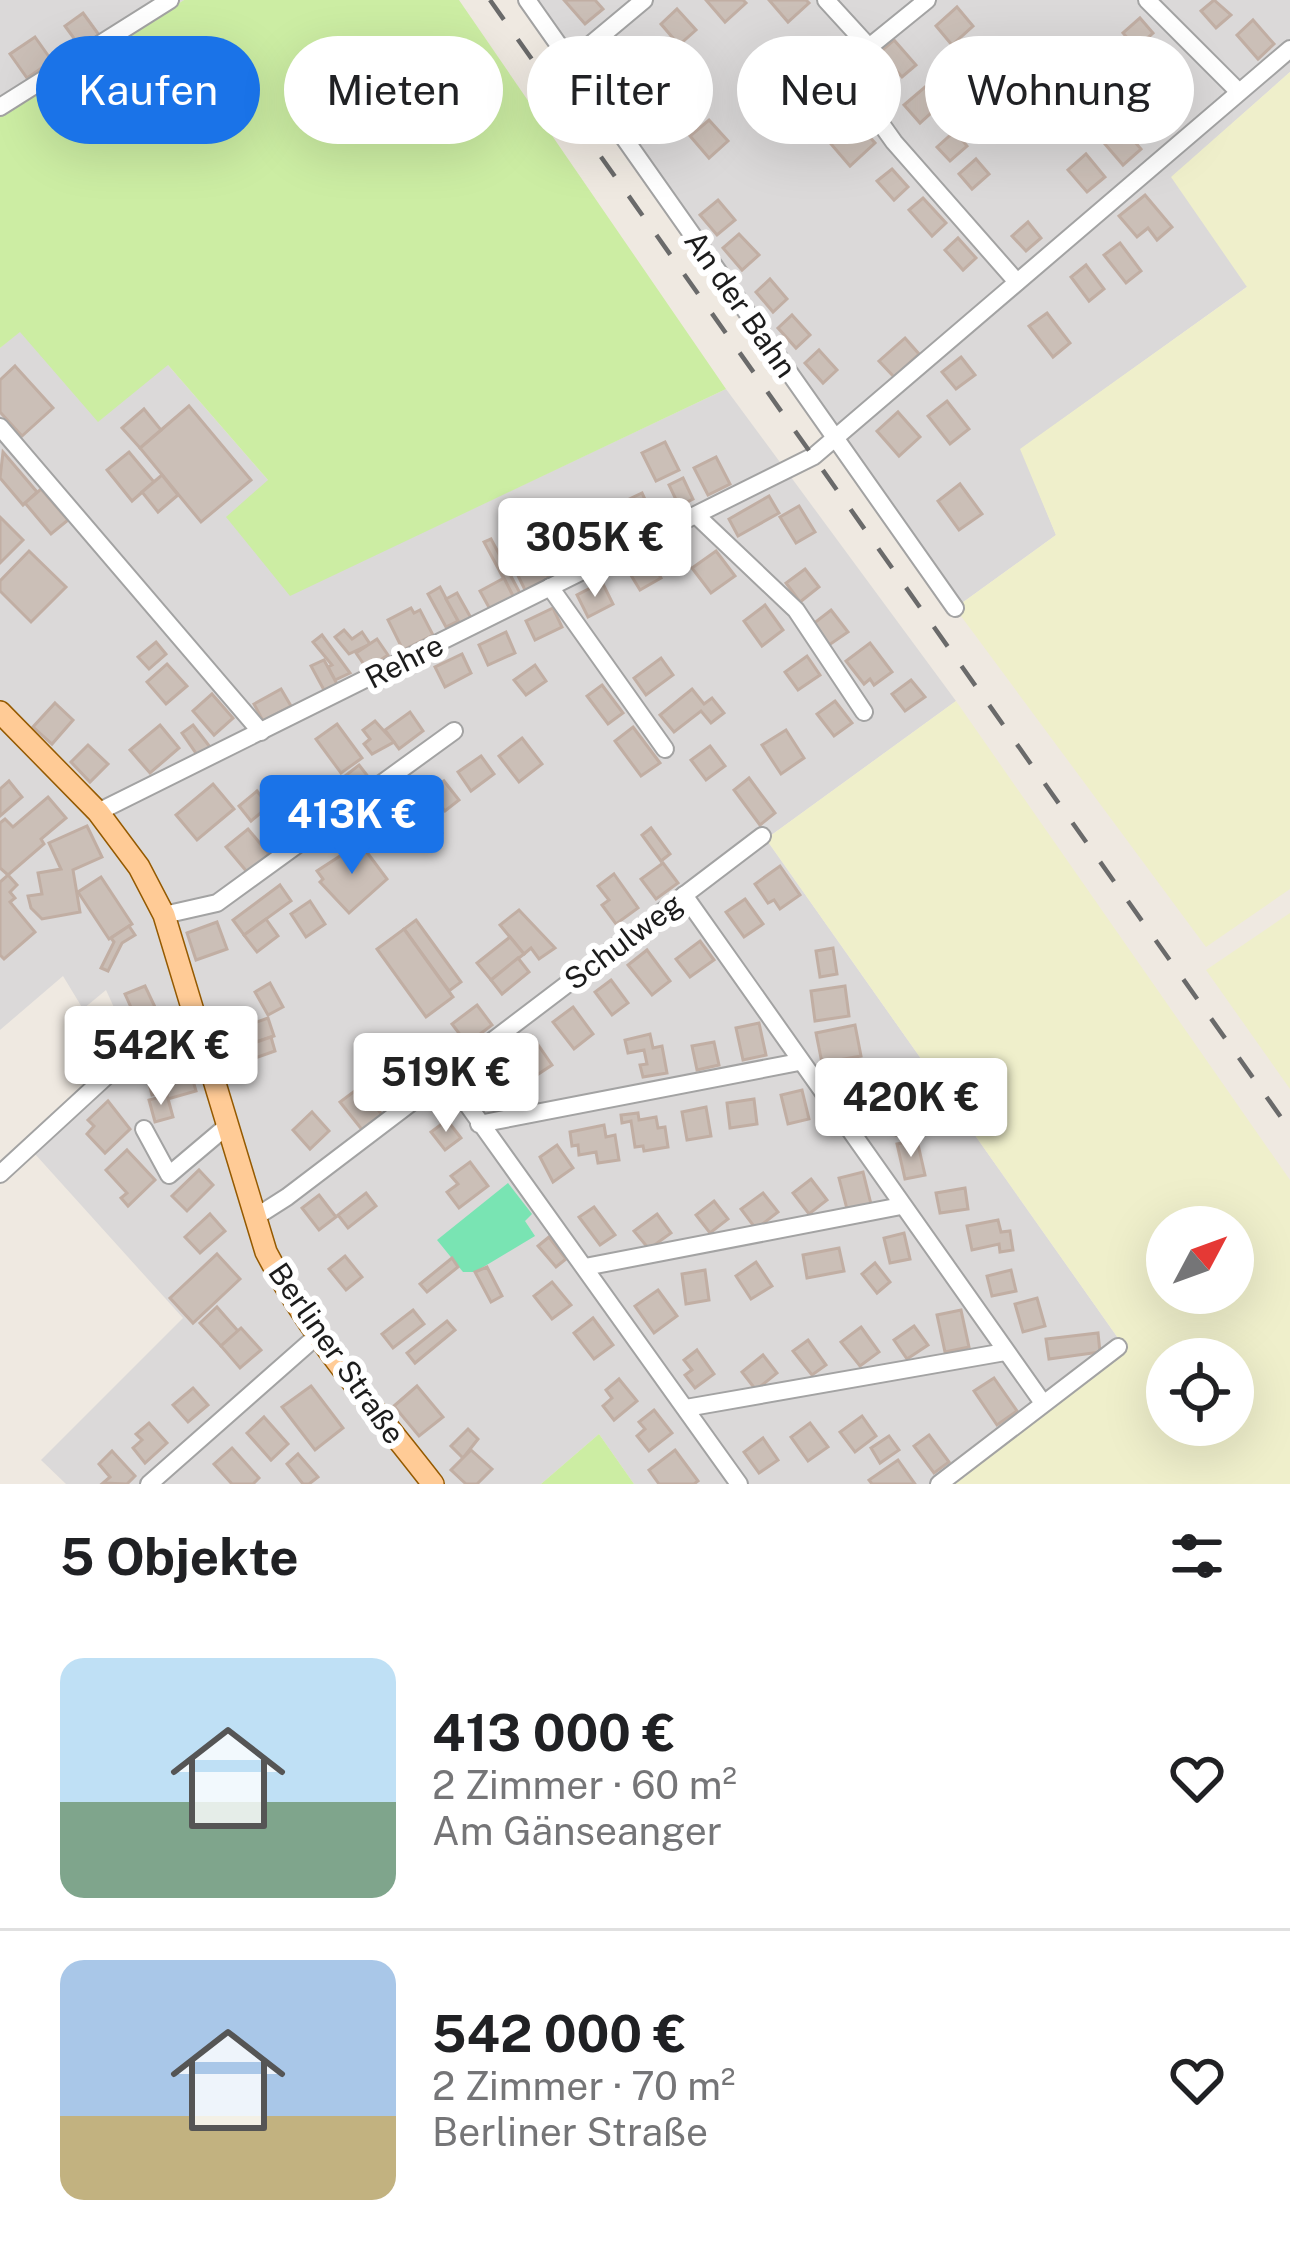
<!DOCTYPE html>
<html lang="de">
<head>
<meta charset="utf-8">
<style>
	body { margin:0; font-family:"Public Sans",sans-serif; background:#f2f2f2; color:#202124; height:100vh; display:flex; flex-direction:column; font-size:45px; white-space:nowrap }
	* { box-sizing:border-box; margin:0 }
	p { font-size:39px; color:#757577 }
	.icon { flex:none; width:66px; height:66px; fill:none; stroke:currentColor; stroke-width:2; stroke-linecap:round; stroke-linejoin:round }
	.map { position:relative; height:1484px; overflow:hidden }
	.drawer { display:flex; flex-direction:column; background:#fff; flex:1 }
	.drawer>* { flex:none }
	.top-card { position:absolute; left:36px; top:36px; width:1218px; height:108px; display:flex; gap:24px }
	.needle { width:78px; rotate:49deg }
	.fabs { position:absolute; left:1146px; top:1206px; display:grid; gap:24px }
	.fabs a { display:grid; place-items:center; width:108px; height:108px; border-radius:50%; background:#fff; box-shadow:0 12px 48px #0002; font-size:60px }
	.price { position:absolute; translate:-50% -102px; padding:0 27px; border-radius:12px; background:#fff; color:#222; font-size:39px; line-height:78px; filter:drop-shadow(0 3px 6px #0008) }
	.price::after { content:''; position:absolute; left:50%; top:72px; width:36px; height:27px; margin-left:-18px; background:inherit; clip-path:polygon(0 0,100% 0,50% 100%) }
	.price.current { background:#1a73e8; color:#fff }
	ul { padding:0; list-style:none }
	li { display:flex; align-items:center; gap:36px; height:300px; padding:0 60px }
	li+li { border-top:3px solid #e0e0e0 }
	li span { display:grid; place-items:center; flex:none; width:336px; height:240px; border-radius:24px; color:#555 }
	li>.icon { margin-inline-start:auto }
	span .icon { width:144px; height:144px; fill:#fffc; stroke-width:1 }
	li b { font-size:51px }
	h2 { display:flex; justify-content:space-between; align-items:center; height:144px; padding:0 60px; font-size:51px }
	.chip { padding:0 42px; border-radius:54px; background:#fff; box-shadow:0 12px 48px #0002; font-size:42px; line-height:108px }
	.chip.current { background:#1a73e8; color:#fff }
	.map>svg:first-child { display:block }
	.residential { fill:#dbd9d9 }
	.farmland { fill:#efefcb; fill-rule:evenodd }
	.grass { fill:#cceda3 }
	.pitch { fill:#79e4b3 }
	.building { fill:#cbbfb7; stroke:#c1aea3; stroke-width:3 }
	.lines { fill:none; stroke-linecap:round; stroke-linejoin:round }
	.minor-casing { stroke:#a3a3a3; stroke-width:20 }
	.major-casing { stroke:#955a00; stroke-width:24 }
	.minor { stroke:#fff; stroke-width:16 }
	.major { stroke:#ffcb96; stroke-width:21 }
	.rail { stroke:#6a6a6a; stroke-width:4.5; stroke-dasharray:24 24; stroke-linecap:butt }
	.labels { text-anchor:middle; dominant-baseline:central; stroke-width:12; stroke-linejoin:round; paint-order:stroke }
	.street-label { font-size:30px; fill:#1c1c1c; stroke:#fff }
</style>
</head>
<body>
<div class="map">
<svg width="1290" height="1484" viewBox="0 0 1290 1484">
	<rect width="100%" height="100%" fill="#efe9e1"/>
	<g class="residential">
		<polygon points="0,0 184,0 0,117"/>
		<polygon points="527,0 1290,0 1290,72 1172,177 1248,286 1021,449 1056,535 955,608"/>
		<polygon points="19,331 168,365 268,480 290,595 726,389 956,701 766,839 1118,1338 929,1484 634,1484 599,1434 541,1484 66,1484 41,1460 183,1318 35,1154 134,1051 106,990 83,1009 63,976 0,1030 0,348"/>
	</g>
	<g class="farmland">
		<polygon points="1290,72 1290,889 1206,947 955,608 1056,535 1020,449 1247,287 1171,177"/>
		<path d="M956,701l334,479v304h-335l170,-136 -359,-509zM1167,1227h66v66h-66zM1167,1359h66v66h-66z"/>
		<polygon points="1290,913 1290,1089 1206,970"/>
	</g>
	<g class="grass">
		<polygon points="184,0 459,0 726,389 290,596 226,517 268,480 168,365 98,422 20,332 0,348 0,117"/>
		<polygon points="599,1434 634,1484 541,1484"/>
	</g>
	<polygon class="pitch" points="508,1183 532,1214 525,1221 535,1236 475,1272 463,1272 437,1240"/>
	<g class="building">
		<polygon points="564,0 595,0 603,9 585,24"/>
		<polygon points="706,0 743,0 746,3 725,22"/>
		<polygon points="769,0 806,0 809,3 788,22"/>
		<polygon points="1214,0 1231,15 1216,28 1201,11"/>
		<polygon points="957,7 973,26 952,45 936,26"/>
		<polygon points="677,9 696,30 679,45 661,24"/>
		<polygon points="83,13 99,35 81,48 65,26"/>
		<polygon points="1140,18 1153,33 1136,48 1123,33"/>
		<polygon points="1253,20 1274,44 1258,59 1237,35"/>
		<polygon points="35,37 52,61 27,78 10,54"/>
		<polygon points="631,38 649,58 632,73 614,52"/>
		<polygon points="894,40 916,65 902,77 880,52"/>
		<polygon points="805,41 822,60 804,76 787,57"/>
		<polygon points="830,85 855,113 833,132 818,116 824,111 814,100"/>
		<polygon points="925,87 941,104 920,123 904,105"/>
		<polygon points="680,93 694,109 678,122 665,107"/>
		<polygon points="1159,101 1175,120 1156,137 1139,118"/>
		<polygon points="709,120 728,141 709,158 690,136"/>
		<polygon points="856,122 875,143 850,166 831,144"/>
		<polygon points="1122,127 1141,149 1123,165 1104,143"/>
		<polygon points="955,131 967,146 950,161 937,147"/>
		<polygon points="1086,154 1105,177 1087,192 1068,170"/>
		<polygon points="976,159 989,174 972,189 959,174"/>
		<polygon points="892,169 908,187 894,200 877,181"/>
		<polygon points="1145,195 1172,227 1157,240 1148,228 1137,237 1119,216"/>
		<polygon points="923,198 946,223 932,236 909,210"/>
		<polygon points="718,200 735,220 717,235 700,215"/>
		<polygon points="1028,222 1041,238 1026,251 1012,236"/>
		<polygon points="739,234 759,255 742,270 723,248"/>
		<polygon points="958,238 976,258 963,270 945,250"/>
		<polygon points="1120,243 1141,271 1126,283 1104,255"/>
		<polygon points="1086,265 1104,289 1089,301 1071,277"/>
		<polygon points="770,279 787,299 773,312 756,292"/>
		<polygon points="1047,313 1070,343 1053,357 1029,326"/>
		<polygon points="792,315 810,335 796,348 778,328"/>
		<polygon points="905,338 919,354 894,377 879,361"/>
		<polygon points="819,350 837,370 823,383 805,363"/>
		<polygon points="961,357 975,375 956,389 942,372"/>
		<polygon points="15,366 53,408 22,436 0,412 0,380"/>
		<polygon points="947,401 969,429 950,444 928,416"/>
		<polygon points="189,406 251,480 201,522 140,448"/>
		<polygon points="144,409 161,430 140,448 122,428"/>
		<polygon points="898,412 920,437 899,456 877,431"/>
		<polygon points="665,442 679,470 656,481 642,453"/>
		<polygon points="3,452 37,492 23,505 0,478"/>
		<polygon points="129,452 154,482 132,501 107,470"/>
		<polygon points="716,457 730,484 708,495 694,468"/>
		<polygon points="162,475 178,495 158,512 142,492"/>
		<polygon points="683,478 693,499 679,506 669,485"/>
		<polygon points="960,484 982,514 959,530 938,501"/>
		<polygon points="41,489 68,520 51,534 25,503"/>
		<polygon points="642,493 655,521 614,541 600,513"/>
		<polygon points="769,496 779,513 738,536 729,519"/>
		<polygon points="799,506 815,532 796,543 780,517"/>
		<polygon points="565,507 574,525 561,531 568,546 550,554 542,537 549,533 541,519"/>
		<polygon points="0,517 23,540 0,563"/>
		<polygon points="491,539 521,595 514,598 484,542"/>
		<polygon points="532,542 549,578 525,590 507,553"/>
		<polygon points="29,551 66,587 31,622 0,591 0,581"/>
		<polygon points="716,551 735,576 711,593 692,568"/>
		<polygon points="650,559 661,578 640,590 629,572"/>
		<polygon points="805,569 819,587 800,602 786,583"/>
		<polygon points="504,578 514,598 491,611 480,591"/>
		<polygon points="602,582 613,604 588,617 577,595"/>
		<polygon points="440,587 458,621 446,627 428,594"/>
		<polygon points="457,593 471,618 460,624 446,599"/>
		<polygon points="765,605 783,630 762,646 744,621"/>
		<polygon points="411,608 414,613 420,610 433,635 403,650 388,620"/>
		<polygon points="553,608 562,627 535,640 526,621"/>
		<polygon points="831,610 848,632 829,645 813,624"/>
		<polygon points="344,630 352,639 362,632 370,644 349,654 335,637"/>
		<polygon points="506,632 515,653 488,665 479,645"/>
		<polygon points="322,635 350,673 335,680 328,667 332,665 313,642"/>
		<polygon points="377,639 388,655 367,669 356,653"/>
		<polygon points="156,642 166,654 149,669 138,657"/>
		<polygon points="870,643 892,672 874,685 870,679 864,684 846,661"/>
		<polygon points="462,654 471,673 445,687 435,667"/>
		<polygon points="807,656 820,675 798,690 785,672"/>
		<polygon points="661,658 673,675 646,695 634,678"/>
		<polygon points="324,660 337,684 324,690 311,666"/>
		<polygon points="167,664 187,686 166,704 147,682"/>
		<polygon points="535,665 546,681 526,695 514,680"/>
		<polygon points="911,680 925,697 905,711 892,694"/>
		<polygon points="602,685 623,713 608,724 587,696"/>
		<polygon points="281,689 291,706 263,721 254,704"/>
		<polygon points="692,689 704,704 712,698 724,713 711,723 701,711 674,732 660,715"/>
		<polygon points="212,694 233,718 214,735 193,711"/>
		<polygon points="835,701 852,723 834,736 817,714"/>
		<polygon points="55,703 73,720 52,744 33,727"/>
		<polygon points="410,712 423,731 399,749 385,730"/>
		<polygon points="375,721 394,742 372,754 364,744 370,739 363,730"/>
		<polygon points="337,724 362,758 341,773 316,739"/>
		<polygon points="160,725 179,748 150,773 130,750"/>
		<polygon points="193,725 210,747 198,756 182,733"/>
		<polygon points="633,727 660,763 641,776 615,741"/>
		<polygon points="786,730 804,758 781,774 762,745"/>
		<polygon points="522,738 542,764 519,782 499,756"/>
		<polygon points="88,745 108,764 90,782 71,762"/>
		<polygon points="710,746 725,766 706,780 691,760"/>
		<polygon points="481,756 494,774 471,791 458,772"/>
		<polygon points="359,765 373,783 332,815 318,797"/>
		<polygon points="749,778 775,813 760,825 734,790"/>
		<polygon points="9,781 22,797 0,816 0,789"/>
		<polygon points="444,781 459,800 445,811 430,793"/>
		<polygon points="213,784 234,809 197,840 176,815"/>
		<polygon points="310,787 328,810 297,834 279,811"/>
		<polygon points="257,791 269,806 251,821 239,806"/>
		<polygon points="48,797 66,818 41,839 44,844 8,875 0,868 0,823 5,819 13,827"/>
		<polygon points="419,802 442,833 422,848 400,816"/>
		<polygon points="87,826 102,857 73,870 80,912 42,919 31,908 28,896 42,894 38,873 61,869 49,843"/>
		<polygon points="651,828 670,854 661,861 642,835"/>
		<polygon points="248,829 269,854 248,873 226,847"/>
		<polygon points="360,843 387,879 349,913 320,882 323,879 317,871"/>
		<polygon points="663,863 678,883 656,899 641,879"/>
		<polygon points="780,866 800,895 780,909 774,900 768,903 755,884"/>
		<polygon points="614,874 638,908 616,924 602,905 609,900 598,886"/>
		<polygon points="8,875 17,885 10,892 15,898 10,902 35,932 4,959 0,955 0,882"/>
		<polygon points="101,877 132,924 109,939 78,892"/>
		<polygon points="280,885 291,901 244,935 233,920"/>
		<polygon points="745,899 763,924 744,937 726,912"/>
		<polygon points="310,901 325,924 306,937 291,914"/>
		<polygon points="519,910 555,948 539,959 531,948 524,954 500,925"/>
		<polygon points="266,919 278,936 257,952 244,935"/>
		<polygon points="416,920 461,982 449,991 404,929"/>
		<polygon points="217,922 227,949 196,960 187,933"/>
		<polygon points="129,926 135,935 122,943 108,971 101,968 114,942 111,938"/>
		<polygon points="404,929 453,997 426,1017 377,949"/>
		<polygon points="510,937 524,954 491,980 477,963"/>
		<polygon points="700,941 714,960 690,977 676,959"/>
		<polygon points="833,948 837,974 820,977 816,951"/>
		<polygon points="647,950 670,981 652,995 628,965"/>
		<polygon points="518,958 529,972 502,994 491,980"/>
		<polygon points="611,980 628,1003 612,1015 595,992"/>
		<polygon points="270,983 283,1007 268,1015 255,992"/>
		<polygon points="145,986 155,1007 135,1016 125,994"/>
		<polygon points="845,986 849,1016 815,1021 811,991"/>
		<polygon points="477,1005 492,1025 467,1044 452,1024"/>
		<polygon points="573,1007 593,1034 574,1049 553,1022"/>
		<polygon points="268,1018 274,1036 243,1046 237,1029"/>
		<polygon points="759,1023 766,1055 743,1060 736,1028"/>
		<polygon points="855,1025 861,1056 822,1063 816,1033"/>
		<polygon points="650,1034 653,1048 662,1046 667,1073 643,1077 640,1065 647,1064 644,1050 628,1053 625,1040"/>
		<polygon points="532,1036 552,1065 534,1077 515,1048"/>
		<polygon points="271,1037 275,1051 252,1059 248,1045"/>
		<polygon points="714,1042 719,1065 697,1070 692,1046"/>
		<polygon points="185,1053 196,1091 168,1099 157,1062"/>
		<polygon points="158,1065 166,1092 152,1095 145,1069"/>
		<polygon points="917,1068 921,1089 890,1094 887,1072"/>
		<polygon points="495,1070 511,1093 494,1106 477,1083"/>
		<polygon points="360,1087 383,1116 363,1131 340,1102"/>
		<polygon points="802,1090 809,1119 788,1124 781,1095"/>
		<polygon points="167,1095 173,1117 155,1122 149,1100"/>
		<polygon points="754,1099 757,1124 730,1128 727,1103"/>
		<polygon points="108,1101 130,1129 105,1153 87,1134 94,1126 88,1120"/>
		<polygon points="921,1102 925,1118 939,1115 941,1126 896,1135 890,1108"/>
		<polygon points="706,1107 711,1136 687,1140 682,1112"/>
		<polygon points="312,1112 329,1131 310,1149 293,1130"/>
		<polygon points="638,1113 639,1120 656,1117 658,1128 665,1127 668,1147 644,1151 643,1146 635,1147 631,1121 622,1123 621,1115"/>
		<polygon points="447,1120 461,1138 445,1150 431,1132"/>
		<polygon points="604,1125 606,1137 615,1135 619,1160 598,1163 596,1152 579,1155 578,1145 572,1146 570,1132"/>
		<polygon points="917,1140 925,1175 905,1179 897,1144"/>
		<polygon points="557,1145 573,1168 553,1182 540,1157"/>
		<polygon points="127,1150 155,1180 128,1206 121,1198 127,1193 106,1170"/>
		<polygon points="470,1162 488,1186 459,1208 447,1192 458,1184 451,1176"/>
		<polygon points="199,1170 213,1185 187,1211 172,1196"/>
		<polygon points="863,1172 871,1204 847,1209 839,1178"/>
		<polygon points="811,1179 827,1200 809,1214 793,1193"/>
		<polygon points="965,1188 968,1209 940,1213 936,1193"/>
		<polygon points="366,1193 376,1206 348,1228 338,1215"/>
		<polygon points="763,1193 778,1212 756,1229 741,1209"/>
		<polygon points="319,1195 336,1217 319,1230 302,1208"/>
		<polygon points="714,1201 728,1219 710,1233 696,1215"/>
		<polygon points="594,1207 615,1235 600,1245 579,1217"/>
		<polygon points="210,1214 225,1231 200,1253 185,1237"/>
		<polygon points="657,1214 671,1233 649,1249 634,1231"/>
		<polygon points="998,1220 1001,1232 1010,1231 1013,1250 1000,1252 999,1244 972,1250 967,1226"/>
		<polygon points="904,1233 910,1259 890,1263 884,1238"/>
		<polygon points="549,1237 566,1259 556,1267 538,1246"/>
		<polygon points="839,1248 844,1271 807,1278 803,1255"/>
		<polygon points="217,1254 240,1279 193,1323 170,1298"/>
		<polygon points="345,1256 362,1277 346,1290 329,1269"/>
		<polygon points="452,1258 458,1267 427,1292 420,1284"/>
		<polygon points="756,1262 772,1286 751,1299 736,1276"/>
		<polygon points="875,1263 890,1282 877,1293 862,1274"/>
		<polygon points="487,1267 502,1296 491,1302 475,1272"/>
		<polygon points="705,1270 709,1300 686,1304 682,1274"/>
		<polygon points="1011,1270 1016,1291 992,1296 987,1276"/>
		<polygon points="552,1282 571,1305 552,1319 534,1296"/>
		<polygon points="658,1290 677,1316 654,1333 635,1306"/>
		<polygon points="1037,1298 1045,1326 1023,1332 1015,1304"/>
		<polygon points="217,1307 238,1331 221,1346 200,1323"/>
		<polygon points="413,1310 424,1324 393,1348 382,1334"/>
		<polygon points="961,1310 969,1347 945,1352 937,1315"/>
		<polygon points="593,1318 613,1345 594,1359 574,1333"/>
		<polygon points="447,1321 455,1330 415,1363 407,1353"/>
		<polygon points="914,1326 928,1345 907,1359 894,1340"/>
		<polygon points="861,1327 879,1352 860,1366 841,1342"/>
		<polygon points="241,1328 261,1350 240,1368 221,1346"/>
		<polygon points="1098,1333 1100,1352 1049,1359 1046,1339"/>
		<polygon points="808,1340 826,1365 812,1375 793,1351"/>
		<polygon points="697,1350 714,1374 695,1388 685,1375 692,1370 684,1360"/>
		<polygon points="763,1355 777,1373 756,1390 742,1372"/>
		<polygon points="994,1378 1017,1411 997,1425 974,1391"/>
		<polygon points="619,1379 637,1401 614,1420 603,1406 612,1398 606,1390"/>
		<polygon points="311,1386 343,1428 315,1450 282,1407"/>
		<polygon points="417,1386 443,1417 419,1436 394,1406"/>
		<polygon points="193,1388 208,1405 188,1422 173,1405"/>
		<polygon points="654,1410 672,1433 649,1451 637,1436 645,1429 639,1422"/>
		<polygon points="862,1416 876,1436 855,1452 840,1432"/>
		<polygon points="264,1417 288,1444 271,1460 247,1433"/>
		<polygon points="149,1423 167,1443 145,1463 133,1448 142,1440 136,1434"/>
		<polygon points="810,1423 828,1447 808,1461 791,1437"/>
		<polygon points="468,1429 478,1439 463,1458 451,1446"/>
		<polygon points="929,1435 949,1462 934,1473 914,1446"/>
		<polygon points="889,1436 899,1450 880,1463 871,1448"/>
		<polygon points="763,1438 778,1460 759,1473 744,1452"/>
		<polygon points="232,1448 259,1478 253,1484 232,1484 214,1464"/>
		<polygon points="471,1450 492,1469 477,1484 466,1484 451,1470"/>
		<polygon points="675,1450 698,1481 694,1484 659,1484 649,1470"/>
		<polygon points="112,1451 135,1476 127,1484 103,1483 110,1477 99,1464"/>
		<polygon points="298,1454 318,1477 309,1484 303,1484 287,1464"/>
		<polygon points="898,1460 915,1484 872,1484 869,1480"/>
	</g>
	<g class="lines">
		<defs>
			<g id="minor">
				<polyline points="527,0 955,608"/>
				<polyline points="826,0 869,47"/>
				<polyline points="927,0 842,69 894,142 1017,282"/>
				<polyline points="1147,0 1239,92"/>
				<polyline points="571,61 644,0"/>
				<polyline points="0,107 170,0"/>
				<polyline points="0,427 261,732"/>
				<polyline points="697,516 796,610 864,712"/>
				<polyline points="550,587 665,749"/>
				<polyline points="98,812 814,456 1290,49"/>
				<polyline points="684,895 1043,1403"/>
				<polyline points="164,915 217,903 454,731"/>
				<polyline points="447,1076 739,1484"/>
				<polyline points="479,1124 799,1062"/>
				<polyline points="144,1129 169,1175 227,1126"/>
				<polyline points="0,1174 124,1060 200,1032"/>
				<polyline points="254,1218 287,1197 762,836"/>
				<polyline points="585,1267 901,1206"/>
				<polyline points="686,1408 1005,1352"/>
				<polyline points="149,1484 318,1335"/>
				<polyline points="939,1484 1118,1347"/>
			</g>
			<path id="major" d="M0,712l98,100 41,55 25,48 102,337c44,84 109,157 167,232"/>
		</defs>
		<use href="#minor" class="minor-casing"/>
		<use href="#major" class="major-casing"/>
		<use href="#minor" class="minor"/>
		<use href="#major" class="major"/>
		<polyline class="rail" points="490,0 1290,1130"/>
	</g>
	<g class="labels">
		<g class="street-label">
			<text transform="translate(741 304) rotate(55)">An der Bahn</text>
			<text transform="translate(404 661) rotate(-27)">Rehre</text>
			<text transform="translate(623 941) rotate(-37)">Schulweg</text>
			<text transform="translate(337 1353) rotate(55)">Berliner Straße</text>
		</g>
	</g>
</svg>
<div class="fabs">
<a><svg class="needle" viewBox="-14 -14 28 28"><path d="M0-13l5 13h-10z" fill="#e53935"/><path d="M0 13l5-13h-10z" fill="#757577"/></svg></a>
<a><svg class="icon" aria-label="locate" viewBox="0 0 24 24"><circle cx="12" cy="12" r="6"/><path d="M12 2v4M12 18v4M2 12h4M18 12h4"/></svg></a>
</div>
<b class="price" style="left:595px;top:600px">305K €</b>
<b class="price current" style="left:352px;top:877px">413K €</b>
<b class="price" style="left:161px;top:1108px">542K €</b>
<b class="price" style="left:446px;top:1135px">519K €</b>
<b class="price" style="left:911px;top:1160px">420K €</b>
<div class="top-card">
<a class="chip current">Kaufen</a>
<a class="chip">Mieten</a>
<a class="chip">Filter</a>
<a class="chip">Neu</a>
<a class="chip">Wohnung</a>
</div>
</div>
<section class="drawer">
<h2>5 Objekte<svg class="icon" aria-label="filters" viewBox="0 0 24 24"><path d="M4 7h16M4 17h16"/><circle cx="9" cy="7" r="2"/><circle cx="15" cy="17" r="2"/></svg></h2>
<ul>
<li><span style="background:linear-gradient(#bfe0f5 60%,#7fa58c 0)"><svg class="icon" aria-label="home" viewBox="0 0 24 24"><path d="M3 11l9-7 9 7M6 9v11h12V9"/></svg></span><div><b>413 000 €</b><p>2 Zimmer · 60 m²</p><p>Am Gänseanger</p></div><svg class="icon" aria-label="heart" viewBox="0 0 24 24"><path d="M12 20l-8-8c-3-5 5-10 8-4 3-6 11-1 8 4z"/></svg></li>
<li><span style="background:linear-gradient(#a9c7e8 65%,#c2b280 0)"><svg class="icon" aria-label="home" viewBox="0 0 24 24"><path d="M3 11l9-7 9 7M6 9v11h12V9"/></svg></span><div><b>542 000 €</b><p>2 Zimmer · 70 m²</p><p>Berliner Straße</p></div><svg class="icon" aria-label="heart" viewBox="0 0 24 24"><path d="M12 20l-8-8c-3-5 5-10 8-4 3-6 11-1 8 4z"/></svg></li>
</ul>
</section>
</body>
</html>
